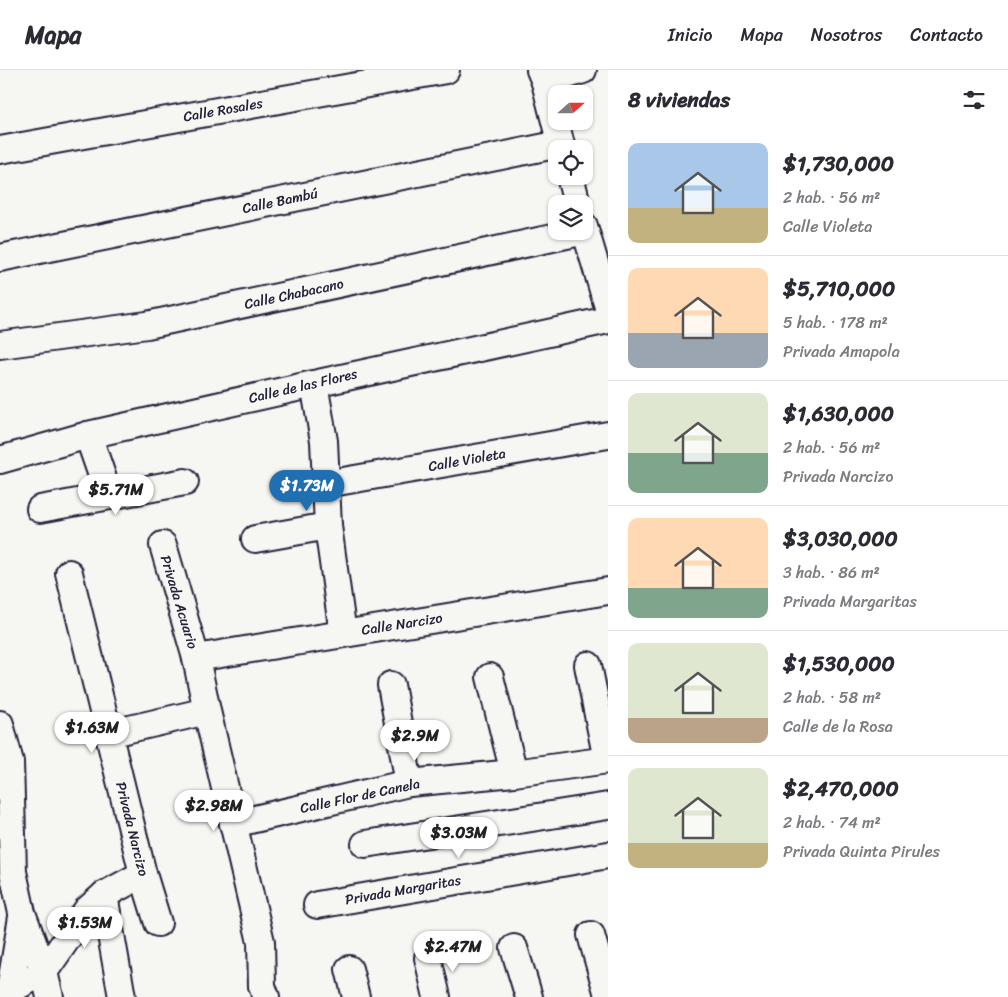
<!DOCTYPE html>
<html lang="es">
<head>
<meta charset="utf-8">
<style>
	body { margin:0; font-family:Sriracha,sans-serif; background:#f7f7f7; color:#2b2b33; height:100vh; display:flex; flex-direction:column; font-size:19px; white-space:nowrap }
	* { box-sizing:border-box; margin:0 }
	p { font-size:16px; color:#7c7c81 }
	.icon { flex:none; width:28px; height:28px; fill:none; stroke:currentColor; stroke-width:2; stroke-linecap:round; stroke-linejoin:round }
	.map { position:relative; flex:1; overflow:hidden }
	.drawer { display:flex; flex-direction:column; background:#fff; width:400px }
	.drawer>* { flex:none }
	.needle { width:32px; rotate:69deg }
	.fabs { position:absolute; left:548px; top:15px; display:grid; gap:10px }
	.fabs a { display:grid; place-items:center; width:45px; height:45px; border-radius:10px; background:#fff; box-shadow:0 1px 4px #0004; font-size:25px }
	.price { position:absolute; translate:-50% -42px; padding:0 11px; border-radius:18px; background:#fff; color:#222; font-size:16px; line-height:32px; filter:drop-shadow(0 1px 2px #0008) }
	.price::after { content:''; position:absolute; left:50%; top:30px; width:15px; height:11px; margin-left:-8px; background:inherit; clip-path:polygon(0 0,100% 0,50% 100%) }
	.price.current { background:#1f6fb2; color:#fff }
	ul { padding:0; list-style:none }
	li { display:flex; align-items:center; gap:15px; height:125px; padding:0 20px }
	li+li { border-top:1px solid #e1e1e2 }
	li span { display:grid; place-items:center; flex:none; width:140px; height:100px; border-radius:10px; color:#555 }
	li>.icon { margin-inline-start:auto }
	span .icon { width:60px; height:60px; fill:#fffc; stroke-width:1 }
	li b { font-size:21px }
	h2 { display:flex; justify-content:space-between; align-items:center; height:60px; padding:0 20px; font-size:21px }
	header { display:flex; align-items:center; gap:30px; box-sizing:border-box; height:70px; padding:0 25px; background:#fff; border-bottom:1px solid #e1e1e2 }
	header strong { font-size:24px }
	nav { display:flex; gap:28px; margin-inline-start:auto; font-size:18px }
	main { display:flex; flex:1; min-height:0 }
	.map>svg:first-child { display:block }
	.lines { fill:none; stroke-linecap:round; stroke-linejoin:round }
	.minor-casing { stroke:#22223b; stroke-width:30 }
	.minor { stroke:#f6f6f2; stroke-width:26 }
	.labels { text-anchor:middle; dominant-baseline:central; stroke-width:4; stroke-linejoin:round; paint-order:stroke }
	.street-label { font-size:14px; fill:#22223b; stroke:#f6f6f2 }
</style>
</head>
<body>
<header>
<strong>Mapa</strong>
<nav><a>Inicio</a><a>Mapa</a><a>Nosotros</a><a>Contacto</a></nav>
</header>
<main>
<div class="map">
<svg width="608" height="927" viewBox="0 0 608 927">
	<rect width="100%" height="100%" fill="#f6f6f2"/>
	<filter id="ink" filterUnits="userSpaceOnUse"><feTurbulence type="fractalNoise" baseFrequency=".02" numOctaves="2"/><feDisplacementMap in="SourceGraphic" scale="10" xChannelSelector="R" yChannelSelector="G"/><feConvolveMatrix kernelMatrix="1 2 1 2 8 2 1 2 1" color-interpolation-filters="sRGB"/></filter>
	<g filter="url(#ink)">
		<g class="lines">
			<defs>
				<g id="minor">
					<polyline points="540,0 545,12 562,79"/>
					<polyline points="545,12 583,0"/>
					<polyline points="0,80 446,0"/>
					<polyline points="570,106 577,134"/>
					<polyline points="584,156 608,237"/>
					<polyline points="0,188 560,74"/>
					<polyline points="0,275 147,255 585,161"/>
					<polyline points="314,314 324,371 328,456 343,564"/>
					<polyline points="88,365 109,426"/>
					<polyline points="0,390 88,365 314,314 608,250"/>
					<polyline points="326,414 608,365"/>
					<polyline points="40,439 185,412"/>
					<polyline points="255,469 328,456"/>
					<polyline points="163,475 196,588 207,641 261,872 262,916 266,927"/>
					<polyline points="69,503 143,804 158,853"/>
					<polyline points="196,588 608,521"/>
					<polyline points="588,595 607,690"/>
					<polyline points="490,607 514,703"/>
					<polyline points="391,615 409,713"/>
					<polyline points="0,654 10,692 13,802 22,843 44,902 50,927"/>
					<polyline points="108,664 207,641"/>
					<polyline points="233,754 409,713 514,703 608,690"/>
					<polyline points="365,774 608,736"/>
					<polyline points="104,825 122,927"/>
					<polyline points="317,835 608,785"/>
					<polyline points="591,865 608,925"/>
					<polyline points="514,878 529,927"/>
					<polyline points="428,888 437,927"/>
					<polyline points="349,899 356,927"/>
					<polyline points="0,927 10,920 44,902 87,840 104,825 143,804"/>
					<polyline points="12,927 10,920 22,847"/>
				</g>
			</defs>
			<use href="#minor" class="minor-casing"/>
			<use href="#minor" class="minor"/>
		</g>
	</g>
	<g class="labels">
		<g class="street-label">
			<text transform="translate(223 40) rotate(-10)">Calle Rosales</text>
			<text transform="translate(280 131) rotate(-12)">Calle Bambú</text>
			<text transform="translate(294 224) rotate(-12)">Calle Chabacano</text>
			<text transform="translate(303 316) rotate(-13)">Calle de las Flores</text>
			<text transform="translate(467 390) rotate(-10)">Calle Violeta</text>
			<text transform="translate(179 532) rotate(73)">Privada Acuario</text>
			<text transform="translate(402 554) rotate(-9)">Calle Narcizo</text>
			<text transform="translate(360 726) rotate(-12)">Calle Flor de Canela</text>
			<text transform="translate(132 759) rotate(76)">Privada Narcizo</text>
			<text transform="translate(403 820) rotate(-10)">Privada Margaritas</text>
		</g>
	</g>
</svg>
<div class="fabs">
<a><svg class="needle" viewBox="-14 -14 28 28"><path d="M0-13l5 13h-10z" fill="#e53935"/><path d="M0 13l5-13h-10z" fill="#7c7c81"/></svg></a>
<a><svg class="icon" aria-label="locate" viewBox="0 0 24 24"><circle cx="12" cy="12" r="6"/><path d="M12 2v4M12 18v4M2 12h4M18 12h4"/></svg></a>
<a><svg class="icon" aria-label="layers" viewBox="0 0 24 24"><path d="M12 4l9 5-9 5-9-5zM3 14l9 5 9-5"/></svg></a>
</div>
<b class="price current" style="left:307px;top:442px">$1.73M</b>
<b class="price" style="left:116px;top:446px">$5.71M</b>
<b class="price" style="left:92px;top:684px">$1.63M</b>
<b class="price" style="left:415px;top:692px">$2.9M</b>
<b class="price" style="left:214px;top:762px">$2.98M</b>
<b class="price" style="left:459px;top:789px">$3.03M</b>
<b class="price" style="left:85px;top:879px">$1.53M</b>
<b class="price" style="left:453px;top:903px">$2.47M</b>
</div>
<section class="drawer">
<h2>8 viviendas<svg class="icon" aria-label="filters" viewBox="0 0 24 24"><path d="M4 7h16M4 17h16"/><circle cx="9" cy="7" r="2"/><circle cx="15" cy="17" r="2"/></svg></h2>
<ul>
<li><span style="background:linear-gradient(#a9c7e8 65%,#c2b280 0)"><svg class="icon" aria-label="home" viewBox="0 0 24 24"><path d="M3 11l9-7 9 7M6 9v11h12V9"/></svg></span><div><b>$1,730,000</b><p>2 hab. · 56 m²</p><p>Calle Violeta</p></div></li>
<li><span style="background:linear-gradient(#ffd9b3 65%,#9aa5b1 0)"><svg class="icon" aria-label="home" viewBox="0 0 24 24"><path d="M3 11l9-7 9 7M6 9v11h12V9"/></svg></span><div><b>$5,710,000</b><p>5 hab. · 178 m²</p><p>Privada Amapola</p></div></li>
<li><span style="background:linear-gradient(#dfe7d0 60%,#7fa58c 0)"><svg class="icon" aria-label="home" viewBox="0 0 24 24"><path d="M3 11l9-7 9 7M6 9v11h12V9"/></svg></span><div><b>$1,630,000</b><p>2 hab. · 56 m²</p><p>Privada Narcizo</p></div></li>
<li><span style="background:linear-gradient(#ffd9b3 70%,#7fa58c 0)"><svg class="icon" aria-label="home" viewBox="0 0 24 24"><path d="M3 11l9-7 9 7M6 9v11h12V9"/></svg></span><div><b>$3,030,000</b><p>3 hab. · 86 m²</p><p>Privada Margaritas</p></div></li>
<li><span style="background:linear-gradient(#dfe7d0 75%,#b9a48a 0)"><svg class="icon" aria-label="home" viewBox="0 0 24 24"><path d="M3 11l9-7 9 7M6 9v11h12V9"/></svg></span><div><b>$1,530,000</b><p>2 hab. · 58 m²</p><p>Calle de la Rosa</p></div></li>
<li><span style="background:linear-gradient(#dfe7d0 75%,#c2b280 0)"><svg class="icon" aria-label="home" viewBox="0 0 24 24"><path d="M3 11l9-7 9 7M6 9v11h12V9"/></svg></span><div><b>$2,470,000</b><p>2 hab. · 74 m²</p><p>Privada Quinta Pirules</p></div></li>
</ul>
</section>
</main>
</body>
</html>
